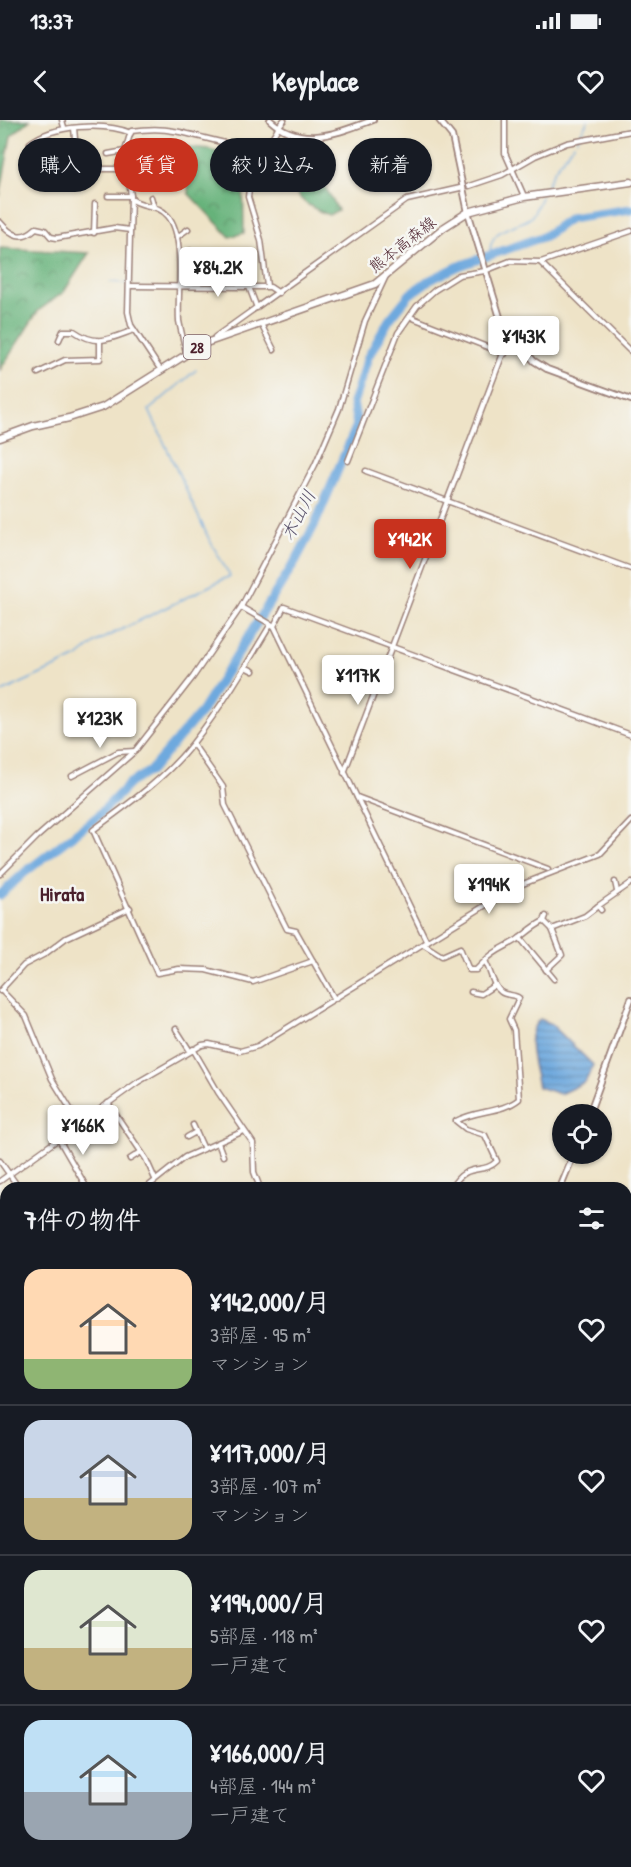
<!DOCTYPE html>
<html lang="ja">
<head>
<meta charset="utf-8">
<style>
	body { margin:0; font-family:"Patrick Hand","Klee One",sans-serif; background:#242831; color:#f1f3f6; height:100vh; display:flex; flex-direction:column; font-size:22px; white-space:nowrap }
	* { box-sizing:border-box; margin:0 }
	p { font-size:20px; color:#9ea1a6 }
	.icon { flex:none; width:33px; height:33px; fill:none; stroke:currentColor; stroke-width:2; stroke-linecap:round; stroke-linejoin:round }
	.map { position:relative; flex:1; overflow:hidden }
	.side { position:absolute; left:0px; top:1062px; width:632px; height:686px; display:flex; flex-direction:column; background:#171b24; border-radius:18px 18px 0 0; box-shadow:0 2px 4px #0004 }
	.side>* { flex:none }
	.hud { position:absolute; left:18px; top:18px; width:596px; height:54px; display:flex; gap:12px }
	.buttons { position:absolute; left:552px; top:984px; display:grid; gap:12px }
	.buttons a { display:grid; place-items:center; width:60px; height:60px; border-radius:50%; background:#171b24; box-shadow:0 2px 4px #0004; font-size:30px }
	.price { position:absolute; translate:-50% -51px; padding:0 14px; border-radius:6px; background:#fff; color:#222; font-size:20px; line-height:39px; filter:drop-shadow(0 2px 3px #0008) }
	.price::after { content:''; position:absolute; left:50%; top:36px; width:18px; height:14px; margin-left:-9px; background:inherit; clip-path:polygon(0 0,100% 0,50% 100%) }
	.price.current { background:#c8321e; color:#fff }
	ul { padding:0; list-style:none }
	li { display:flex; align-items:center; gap:18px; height:150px; padding:0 24px }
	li+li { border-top:2px solid #363941 }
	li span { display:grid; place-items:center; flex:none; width:168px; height:120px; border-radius:18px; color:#555 }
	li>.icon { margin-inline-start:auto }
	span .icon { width:72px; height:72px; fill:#fffc; stroke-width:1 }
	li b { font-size:26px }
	h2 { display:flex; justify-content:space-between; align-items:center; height:72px; padding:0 24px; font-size:26px }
	.tag { padding:0 21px; border-radius:27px; background:#171b24; box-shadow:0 2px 4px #0004; font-size:21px; line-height:54px }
	.tag.current { background:#c8321e; color:#fff }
	.status { display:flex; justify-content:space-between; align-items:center; height:42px; padding:0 30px; background:#171b24; direction:ltr }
	.status svg { height:16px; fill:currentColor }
	header { display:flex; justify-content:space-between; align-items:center; height:78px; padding:0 24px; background:#171b24; font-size:27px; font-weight:700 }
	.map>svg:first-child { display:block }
	.forest { fill:url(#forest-crowns); stroke:#586852; stroke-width:1.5 }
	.water { fill:url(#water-rules); stroke:#5c6484; stroke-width:1.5 }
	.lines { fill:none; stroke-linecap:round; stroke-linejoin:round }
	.stream { stroke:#6ea9de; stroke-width:1.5 }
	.river { stroke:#6ea9de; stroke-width:9 }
	.minor-casing { stroke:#9c8179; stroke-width:7 }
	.tertiary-casing { stroke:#9c8179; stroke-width:8 }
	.primary-casing { stroke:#9c8179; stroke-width:9 }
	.minor { stroke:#fff; stroke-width:4 }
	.tertiary { stroke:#fff; stroke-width:4.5 }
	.primary { stroke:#fff; stroke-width:6 }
	.labels { text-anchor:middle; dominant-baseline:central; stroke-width:5; stroke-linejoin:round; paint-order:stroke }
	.shield { fill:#f6f6f2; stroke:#7e6067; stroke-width:1.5 }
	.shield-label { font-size:15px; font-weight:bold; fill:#4a1f2b }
	.street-label { font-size:16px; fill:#4a1f2b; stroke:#f6f6f2 }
	.water-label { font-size:18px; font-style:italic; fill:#574f6a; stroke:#f6f6f2 }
	.quarter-label { font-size:20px; font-weight:bold; fill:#4a1f2b; stroke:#f6f6f2 }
</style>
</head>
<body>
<div class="status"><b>13:37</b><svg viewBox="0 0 49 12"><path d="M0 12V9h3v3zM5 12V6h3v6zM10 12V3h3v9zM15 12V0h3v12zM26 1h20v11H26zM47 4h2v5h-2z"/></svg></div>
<header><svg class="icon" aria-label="back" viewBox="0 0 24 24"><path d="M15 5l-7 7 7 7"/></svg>Keyplace<svg class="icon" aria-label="heart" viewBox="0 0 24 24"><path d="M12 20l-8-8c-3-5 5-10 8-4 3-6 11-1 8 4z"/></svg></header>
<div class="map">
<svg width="631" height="1747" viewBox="0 0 631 1747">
	<defs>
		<pattern id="forest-crowns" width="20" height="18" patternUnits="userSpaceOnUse" patternTransform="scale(1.5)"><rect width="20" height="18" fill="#66b27a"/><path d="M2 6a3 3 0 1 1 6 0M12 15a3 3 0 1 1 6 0" fill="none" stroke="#569064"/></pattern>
		<pattern id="water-rules" width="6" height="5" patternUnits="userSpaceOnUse" patternTransform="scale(1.5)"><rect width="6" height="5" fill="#6ea9de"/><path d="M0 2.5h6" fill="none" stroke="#5c89b4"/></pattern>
	</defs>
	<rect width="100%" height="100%" fill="#f6f6f2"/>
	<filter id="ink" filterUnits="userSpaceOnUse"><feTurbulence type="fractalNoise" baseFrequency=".0167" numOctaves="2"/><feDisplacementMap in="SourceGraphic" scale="12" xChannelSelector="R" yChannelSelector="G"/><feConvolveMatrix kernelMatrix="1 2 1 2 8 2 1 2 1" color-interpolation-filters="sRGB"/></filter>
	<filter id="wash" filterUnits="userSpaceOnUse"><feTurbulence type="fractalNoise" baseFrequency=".008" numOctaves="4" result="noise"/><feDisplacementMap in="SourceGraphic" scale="24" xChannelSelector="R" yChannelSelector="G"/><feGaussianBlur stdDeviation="1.35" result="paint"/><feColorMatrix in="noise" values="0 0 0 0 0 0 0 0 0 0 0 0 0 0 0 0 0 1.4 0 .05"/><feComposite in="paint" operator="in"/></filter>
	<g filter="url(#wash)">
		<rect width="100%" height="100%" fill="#eee3c7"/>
		<g class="forest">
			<polygon points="0,0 30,0 11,16 0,76"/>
			<polygon points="189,27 210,29 243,40 244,113 230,117 188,73 189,57 181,40"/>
			<path d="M298,40l17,8 23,42 -9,5c-29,-11 -35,-19 -43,-50z"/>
			<polygon points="0,128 89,133 64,172 38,191 0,250"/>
			<polygon points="631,1364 631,1462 626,1466 626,1365"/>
			<polygon points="6,1732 6,1742 144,1742 140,1747 0,1747 0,1741"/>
			<polygon points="249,1742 329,1742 326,1747 250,1747"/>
			<polygon points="410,1742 504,1742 500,1747 405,1747"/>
		</g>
		<path class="water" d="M540,899l11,5 42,41 -8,17 -25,12 -22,-7c-4,-22 -16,-52 2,-68z"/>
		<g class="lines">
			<g class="stream">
				<polyline points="577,20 588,0"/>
				<polyline points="543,73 555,49 574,24"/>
				<path d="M490,133c0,-26 22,-24 40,-35 5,-4 8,-15 11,-21"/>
				<polyline points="110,162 128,163"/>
				<polyline points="0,573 78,537 96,522 230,456 209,419 149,290 196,250"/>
			</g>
			<g class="river">
				<polyline points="0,775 24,753 98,696 130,663 150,651 202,591 296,440 315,404 357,305 353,283 368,237 389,200 410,174 428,161 459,146 545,116 570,98 631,89"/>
				<polyline points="631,1321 631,1340"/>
				<polyline points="626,1362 631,1353"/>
				<polyline points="260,1747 268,1742"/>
			</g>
		</g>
	</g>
	<g filter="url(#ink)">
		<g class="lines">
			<defs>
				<g id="minor">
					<polyline points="62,0 64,7"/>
					<polyline points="505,0 505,33 524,76"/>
					<polyline points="74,8 75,19"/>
					<path d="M30,23c22,-18 74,-21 101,-10"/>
					<polyline points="108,34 125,31"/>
					<polyline points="127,42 135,50"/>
					<polyline points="99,49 128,49"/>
					<polyline points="469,66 502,55 535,36 567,23 631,11"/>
					<polyline points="108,76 131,76"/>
					<polyline points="151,77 154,87"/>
					<path d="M131,79c13,9 27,5 37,17 18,21 9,77 11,105 2,10 5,21 7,32"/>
					<path d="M0,102c12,14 22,19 36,6l9,2 6,7 6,1 57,-10 16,2"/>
					<polyline points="94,113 95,84"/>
					<polyline points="177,117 188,109"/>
					<polyline points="180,136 190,131"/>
					<polyline points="541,143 631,232"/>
					<polyline points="131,166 249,167 257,188"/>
					<polyline points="267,166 261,120 248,77 251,53 269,25"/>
					<polyline points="249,167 270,167 279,173"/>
					<polyline points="413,198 505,234"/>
					<polyline points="261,204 274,230"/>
					<polyline points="215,217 407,80 460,68"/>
					<path d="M59,220l4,-9h11c23,16 35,8 60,-1"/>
					<path d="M160,249l-29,-44 -3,-13 3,-116 -6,-45 6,-20c15,-2 28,-3 43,0 16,2 78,21 86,17 13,-6 15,-19 24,-28"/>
					<polyline points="38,253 65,240 100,239 100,221"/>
					<polyline points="348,341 398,213 417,186 435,170 459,155 485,151 510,141 541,142 631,111"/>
					<polyline points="366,351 631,449"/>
					<polyline points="241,487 274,506 427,822"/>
					<path d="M271,504c-24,40 -49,82 -78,119 -27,35 -65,61 -100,87l64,143 22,-4 27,1 47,12 60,-21"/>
					<polyline points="274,506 284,487 631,615"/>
					<polyline points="245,547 253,551"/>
					<polyline points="193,624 223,667 225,685 287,809 296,811 334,878"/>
					<polyline points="344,653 510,215"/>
					<polyline points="72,656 118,632 135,631"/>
					<polyline points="357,677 548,749"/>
					<polyline points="0,754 37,717 135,631 193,557 241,487 315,345 339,289 365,201 386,156"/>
					<polyline points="615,762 617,771"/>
					<polyline points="601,790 598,786 631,763"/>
					<polyline points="544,801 552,809 562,835 546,850"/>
					<polyline points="552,809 585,796 598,786"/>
					<polyline points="520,818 554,859"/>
					<path d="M423,824l19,12 18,-8 9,22h7l9,-9c6,10 7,24 16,31 5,4 13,2 18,6l-10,21 5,11 5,69c-17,14 -43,11 -63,22l10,8 19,6 12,26c-15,15 -29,-1 -46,27"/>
					<path d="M485,841c8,-10 21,-14 32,-21 10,-7 15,-13 27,-19l2,-5"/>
					<polyline points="0,871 24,845 45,834 66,818 130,788"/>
					<polyline points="2,871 26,896 52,959 79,1003"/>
					<polyline points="471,872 481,874 495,865"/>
					<polyline points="176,909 190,931"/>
					<polyline points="193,929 218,972 253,1023 254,1052 260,1068"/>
					<polyline points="108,983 146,1039 155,1059"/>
					<polyline points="193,1005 204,1029"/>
					<polyline points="187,1017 196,1012"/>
					<polyline points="58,1018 87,1068"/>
					<polyline points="218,1023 223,1036"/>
					<polyline points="130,1039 141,1032"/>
					<polyline points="0,1041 19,1068"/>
					<polyline points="0,1061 138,962 202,925 209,924 240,931 258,926 515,767 600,734 631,701"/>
					<polyline points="35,1068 36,1064"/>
					<polyline points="146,1068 185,1037 244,1011"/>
					<polyline points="0,1130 6,1129"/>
					<polyline points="0,1213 6,1212"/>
					<polyline points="626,1258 631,1258"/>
					<polyline points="0,1287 6,1277"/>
					<polyline points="626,1557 631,1550"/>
					<polyline points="0,1607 6,1606"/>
					<polyline points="373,1747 376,1742"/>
				</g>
				<g id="tertiary">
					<path d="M270,0c32,29 67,13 103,0"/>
					<polyline points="439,0 452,16 468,92 502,204 534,241 547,249 631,280"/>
					<polyline points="589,994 631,879"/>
					<polyline points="560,1068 574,1034"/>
					<polyline points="181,1747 184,1742"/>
				</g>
				<polyline id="primary" points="0,318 33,306 69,298 103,287 203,224 375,164 443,108 468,92 524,77 631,62"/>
			</defs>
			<use href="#minor" class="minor-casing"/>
			<use href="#tertiary" class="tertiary-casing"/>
			<use href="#primary" class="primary-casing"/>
			<use href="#minor" class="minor"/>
			<use href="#tertiary" class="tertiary"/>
			<use href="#primary" class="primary"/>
		</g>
	</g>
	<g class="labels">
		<rect class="shield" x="183.5" y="215" width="27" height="24" rx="4.5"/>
		<g class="shield-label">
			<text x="197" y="227">28</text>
		</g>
		<g class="street-label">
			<text transform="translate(402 124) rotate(-38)">熊本高森線</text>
		</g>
		<g class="water-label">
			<text transform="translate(298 395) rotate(-63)">木山川</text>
		</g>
		<g class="quarter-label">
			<text x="62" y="773">Hirata</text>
		</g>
	</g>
</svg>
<div class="buttons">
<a><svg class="icon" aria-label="locate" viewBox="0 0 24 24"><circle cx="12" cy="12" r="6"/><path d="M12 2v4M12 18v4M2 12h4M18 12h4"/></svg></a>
</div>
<b class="price" style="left:218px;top:178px">¥84.2K</b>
<b class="price" style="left:524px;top:247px">¥143K</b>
<b class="price current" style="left:410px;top:450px">¥142K</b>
<b class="price" style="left:358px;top:586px">¥117K</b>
<b class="price" style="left:100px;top:629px">¥123K</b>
<b class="price" style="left:489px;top:795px">¥194K</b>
<b class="price" style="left:83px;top:1036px">¥166K</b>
<div class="hud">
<a class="tag">購入</a>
<a class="tag current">賃貸</a>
<a class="tag">絞り込み</a>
<a class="tag">新着</a>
</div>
<section class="side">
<h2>7件の物件<svg class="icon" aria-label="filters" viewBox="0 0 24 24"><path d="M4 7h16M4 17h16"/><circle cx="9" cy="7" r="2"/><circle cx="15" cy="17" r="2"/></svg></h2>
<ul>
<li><span style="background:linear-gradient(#ffd9b3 75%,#8fb573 0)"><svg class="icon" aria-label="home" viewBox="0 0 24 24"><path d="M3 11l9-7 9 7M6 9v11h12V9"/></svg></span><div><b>¥142,000/月</b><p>3部屋 · 95 m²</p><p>マンション</p></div><svg class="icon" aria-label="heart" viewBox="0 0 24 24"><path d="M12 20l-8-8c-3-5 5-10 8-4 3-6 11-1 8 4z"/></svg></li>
<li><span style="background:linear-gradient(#c9d6e8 65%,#c2b280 0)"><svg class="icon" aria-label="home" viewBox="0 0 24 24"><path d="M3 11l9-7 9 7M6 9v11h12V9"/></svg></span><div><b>¥117,000/月</b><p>3部屋 · 107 m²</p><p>マンション</p></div><svg class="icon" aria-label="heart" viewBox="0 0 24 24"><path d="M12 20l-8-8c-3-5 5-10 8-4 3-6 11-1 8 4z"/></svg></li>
<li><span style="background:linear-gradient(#dfe7d0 65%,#c2b280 0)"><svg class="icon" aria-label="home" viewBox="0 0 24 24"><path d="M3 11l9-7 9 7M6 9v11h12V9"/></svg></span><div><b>¥194,000/月</b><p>5部屋 · 118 m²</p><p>一戸建て</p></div><svg class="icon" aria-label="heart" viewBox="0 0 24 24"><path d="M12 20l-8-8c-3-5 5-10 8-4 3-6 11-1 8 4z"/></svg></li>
<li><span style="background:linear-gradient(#bfe0f5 60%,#9aa5b1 0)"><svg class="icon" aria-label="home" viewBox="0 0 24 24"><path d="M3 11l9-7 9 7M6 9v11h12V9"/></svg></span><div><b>¥166,000/月</b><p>4部屋 · 144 m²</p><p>一戸建て</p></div><svg class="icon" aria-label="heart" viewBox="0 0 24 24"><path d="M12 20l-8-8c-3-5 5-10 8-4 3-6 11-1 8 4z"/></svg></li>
</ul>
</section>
</div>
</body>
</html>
